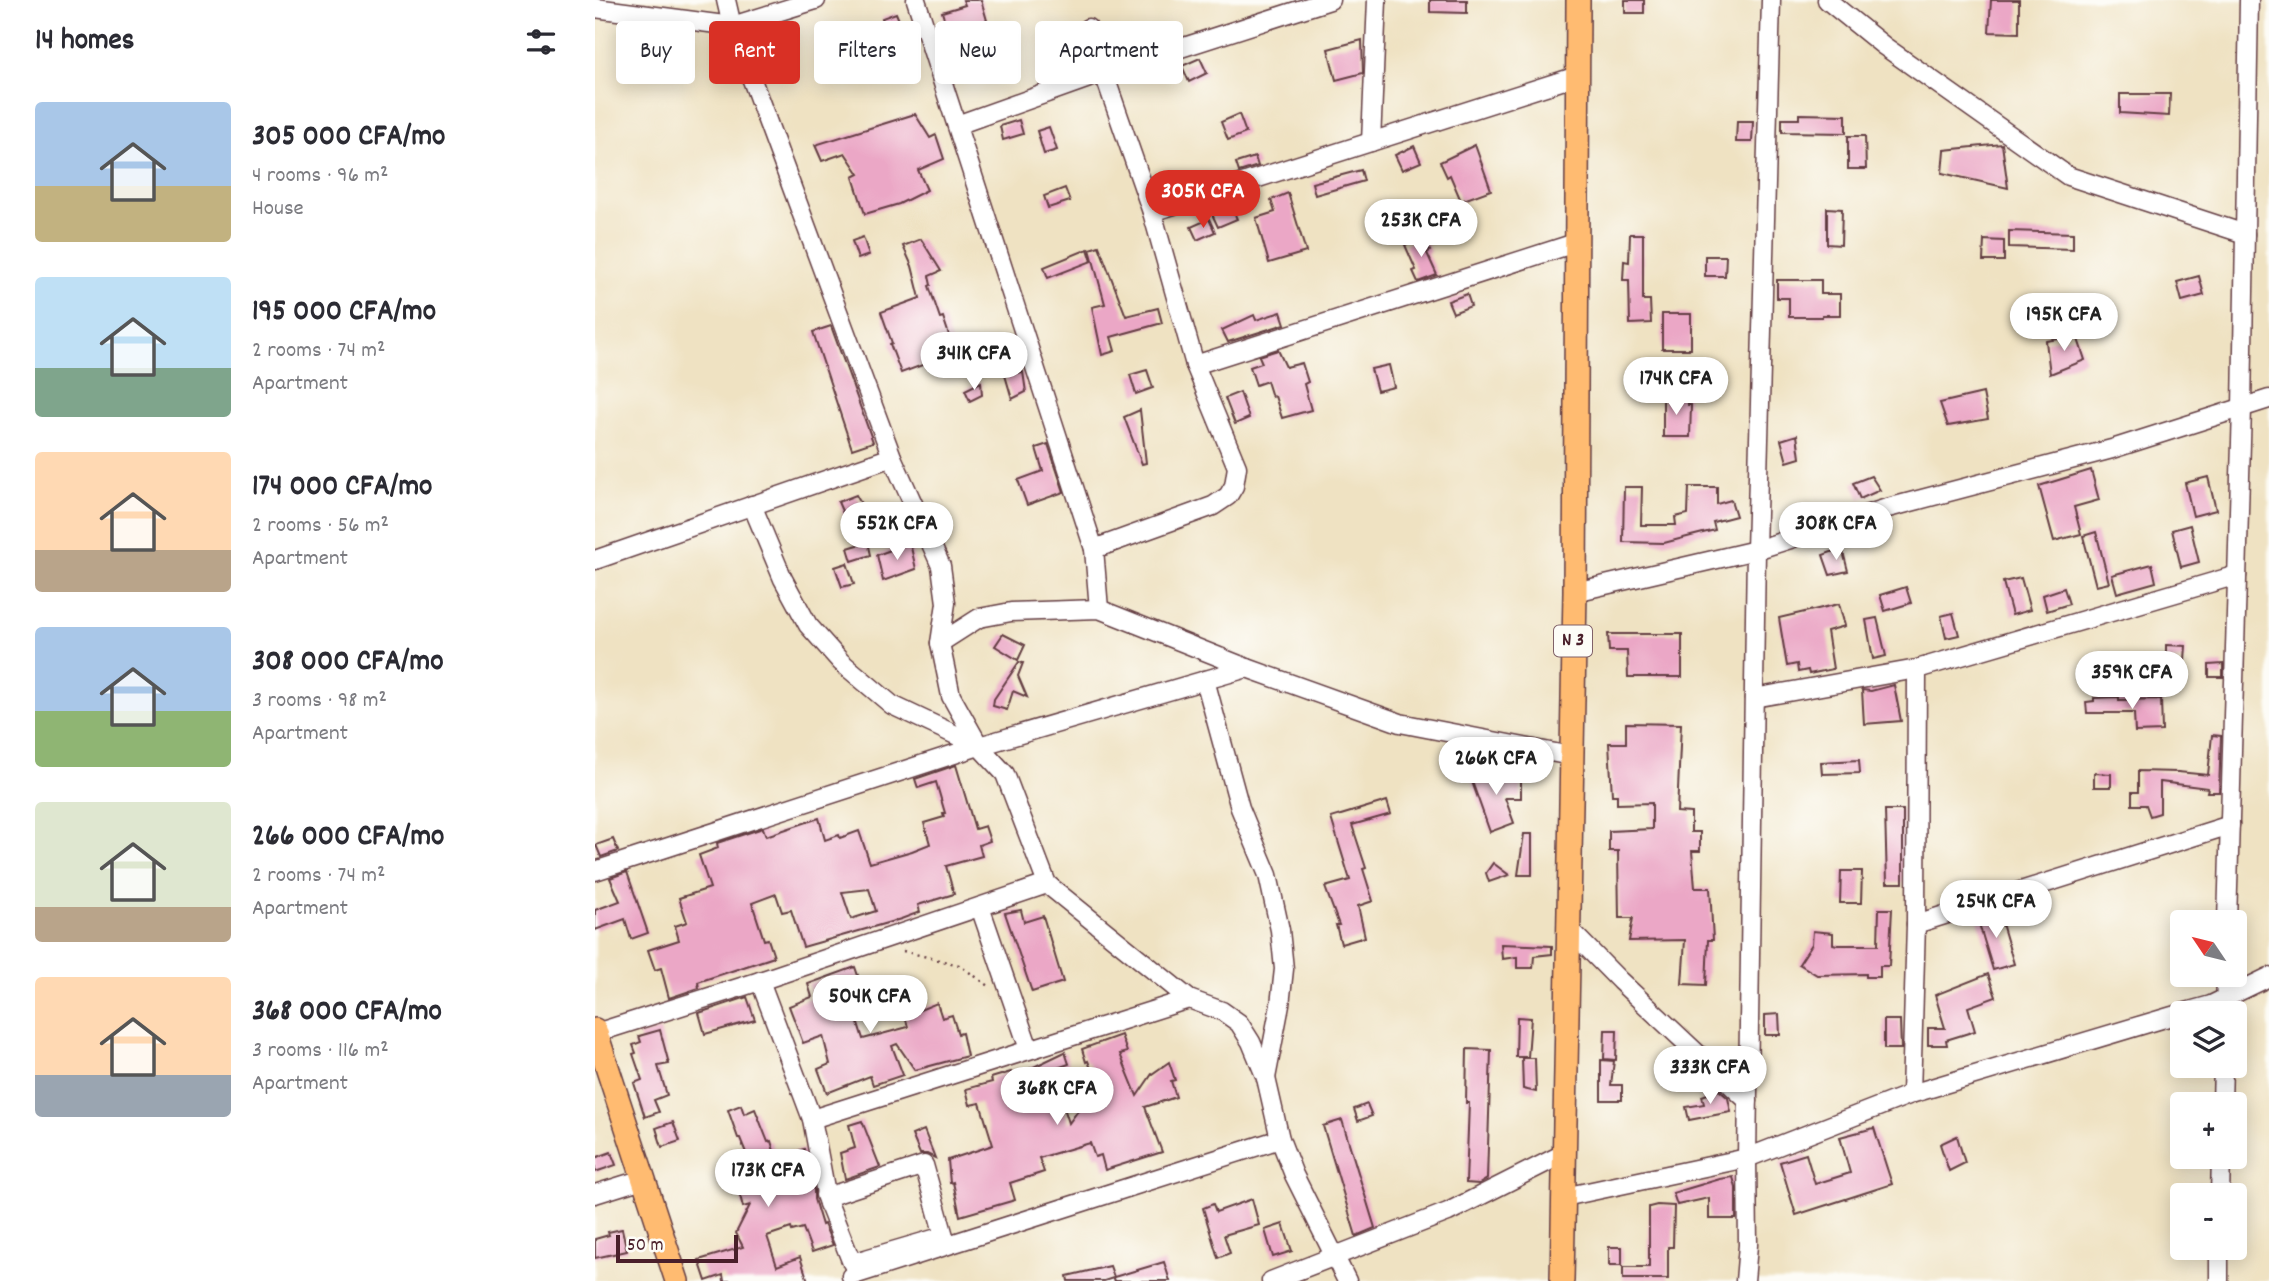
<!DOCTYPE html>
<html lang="en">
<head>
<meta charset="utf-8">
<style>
	body { margin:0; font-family:Dekko,sans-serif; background:#f2f2f3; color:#2b2b33; height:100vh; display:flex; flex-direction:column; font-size:26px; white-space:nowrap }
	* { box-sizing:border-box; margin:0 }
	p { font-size:23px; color:#7c7c81 }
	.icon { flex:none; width:38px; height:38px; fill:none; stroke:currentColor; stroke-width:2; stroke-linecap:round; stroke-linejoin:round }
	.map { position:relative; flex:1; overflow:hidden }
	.side { display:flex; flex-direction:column; background:#fff; width:595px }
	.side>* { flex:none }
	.banner { position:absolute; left:21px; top:21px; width:665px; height:63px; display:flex; gap:14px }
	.needle { width:46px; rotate:305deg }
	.controls { position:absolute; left:1575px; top:910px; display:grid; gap:14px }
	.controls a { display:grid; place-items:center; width:77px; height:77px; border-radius:7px; background:#fff; box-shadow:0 4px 18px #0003; font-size:35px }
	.scale { position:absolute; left:21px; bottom:18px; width:122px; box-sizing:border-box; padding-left:7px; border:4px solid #4a1f2b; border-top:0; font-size:19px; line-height:24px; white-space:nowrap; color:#4a1f2b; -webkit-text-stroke:5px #fdfcf7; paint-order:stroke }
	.price { position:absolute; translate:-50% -60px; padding:0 16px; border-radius:24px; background:#fff; color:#222; font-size:23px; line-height:46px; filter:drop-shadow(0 2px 4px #0008) }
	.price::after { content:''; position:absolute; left:50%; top:42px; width:21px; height:16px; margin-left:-10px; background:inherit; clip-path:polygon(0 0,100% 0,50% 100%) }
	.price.active { background:#d93025; color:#fff }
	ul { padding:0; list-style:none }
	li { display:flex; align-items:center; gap:21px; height:175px; padding:0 35px }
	li span { display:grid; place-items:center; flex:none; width:196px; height:140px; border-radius:7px; color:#555 }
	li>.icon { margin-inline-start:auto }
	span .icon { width:84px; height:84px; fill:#fffc; stroke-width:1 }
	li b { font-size:30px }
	h2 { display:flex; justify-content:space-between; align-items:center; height:84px; padding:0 35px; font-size:30px }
	.tag { padding:0 24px; border-radius:7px; background:#fff; box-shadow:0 4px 18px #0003; font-size:24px; line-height:63px }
	.tag.active { background:#d93025; color:#fff }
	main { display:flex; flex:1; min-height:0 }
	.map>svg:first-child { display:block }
	.building { fill:#eba7c6; fill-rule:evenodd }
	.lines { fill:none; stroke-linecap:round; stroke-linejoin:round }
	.minor-casing { stroke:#633c42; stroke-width:21 }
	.major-casing { stroke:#633c42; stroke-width:26 }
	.path { stroke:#633c42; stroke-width:2.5; stroke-dasharray:2 5; stroke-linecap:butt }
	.minor { stroke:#fff; stroke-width:18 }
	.major { stroke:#ffbb71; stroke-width:23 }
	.labels { text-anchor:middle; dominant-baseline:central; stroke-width:6; stroke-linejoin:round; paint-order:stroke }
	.shield { fill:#fdfcf7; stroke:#806168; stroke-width:2 }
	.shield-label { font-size:19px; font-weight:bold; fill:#4a1f2b }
</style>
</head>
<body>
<main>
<section class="side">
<h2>14 homes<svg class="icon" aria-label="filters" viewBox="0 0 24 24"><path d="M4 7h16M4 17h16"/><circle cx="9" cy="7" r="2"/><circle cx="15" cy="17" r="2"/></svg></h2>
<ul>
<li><span style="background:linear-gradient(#a9c7e8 60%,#c2b280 0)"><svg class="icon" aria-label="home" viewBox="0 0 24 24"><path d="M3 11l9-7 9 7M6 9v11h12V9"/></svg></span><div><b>305 000 CFA/mo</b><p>4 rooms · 96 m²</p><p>House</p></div></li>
<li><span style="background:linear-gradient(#bfe0f5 65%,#7fa58c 0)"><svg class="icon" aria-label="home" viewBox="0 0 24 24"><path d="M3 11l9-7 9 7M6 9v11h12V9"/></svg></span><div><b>195 000 CFA/mo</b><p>2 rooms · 74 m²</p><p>Apartment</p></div></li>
<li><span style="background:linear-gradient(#ffd9b3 70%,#b9a48a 0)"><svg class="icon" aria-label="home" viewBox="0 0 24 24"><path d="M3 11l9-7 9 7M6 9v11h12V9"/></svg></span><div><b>174 000 CFA/mo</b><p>2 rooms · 56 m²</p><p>Apartment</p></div></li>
<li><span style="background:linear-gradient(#a9c7e8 60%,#8fb573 0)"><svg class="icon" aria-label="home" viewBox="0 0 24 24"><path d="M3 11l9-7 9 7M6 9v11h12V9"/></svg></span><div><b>308 000 CFA/mo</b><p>3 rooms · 98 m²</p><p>Apartment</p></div></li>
<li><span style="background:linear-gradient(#dfe7d0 75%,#b9a48a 0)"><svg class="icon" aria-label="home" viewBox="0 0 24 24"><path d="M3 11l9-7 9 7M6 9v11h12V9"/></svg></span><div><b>266 000 CFA/mo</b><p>2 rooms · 74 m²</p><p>Apartment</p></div></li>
<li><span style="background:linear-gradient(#ffd9b3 70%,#9aa5b1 0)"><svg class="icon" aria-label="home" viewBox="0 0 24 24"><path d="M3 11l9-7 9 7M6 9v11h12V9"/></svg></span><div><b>368 000 CFA/mo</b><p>3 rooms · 116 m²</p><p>Apartment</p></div></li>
</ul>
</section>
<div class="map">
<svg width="1674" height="1281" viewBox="0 0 1674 1281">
	<rect width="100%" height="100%" fill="#fdfcf7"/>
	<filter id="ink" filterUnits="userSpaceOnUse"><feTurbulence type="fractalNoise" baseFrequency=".0143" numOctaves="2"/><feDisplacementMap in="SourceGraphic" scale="14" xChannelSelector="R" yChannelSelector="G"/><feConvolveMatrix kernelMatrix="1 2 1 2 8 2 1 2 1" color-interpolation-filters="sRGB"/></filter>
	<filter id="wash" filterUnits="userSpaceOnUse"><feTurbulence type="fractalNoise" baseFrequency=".00686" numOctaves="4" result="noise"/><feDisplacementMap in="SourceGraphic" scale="28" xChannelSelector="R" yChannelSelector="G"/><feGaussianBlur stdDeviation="1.57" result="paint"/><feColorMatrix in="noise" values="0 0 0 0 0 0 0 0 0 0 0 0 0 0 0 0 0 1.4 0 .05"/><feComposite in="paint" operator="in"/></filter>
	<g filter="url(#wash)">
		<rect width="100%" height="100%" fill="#efe2c2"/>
		<g id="blocks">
			<g class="building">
				<polygon points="368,0 386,0 396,34 374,41 375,46 358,48 347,12 370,5"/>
				<polygon points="835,0 872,0 872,13 835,12"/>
				<rect x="1030" y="0" width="19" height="13"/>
				<polygon points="1396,0 1424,0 1424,33 1394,32"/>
				<polygon points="301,13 306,25 291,31 287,18"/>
				<polygon points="572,25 577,39 564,43 560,29"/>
				<polygon points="767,40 768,73 741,80 733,49"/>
				<polygon points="605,58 612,73 594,82 587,66"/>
				<polygon points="1525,94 1575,94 1574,116 1525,113"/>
				<polygon points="320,114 335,138 341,135 349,159 323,170 332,190 304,204 270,214 258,177 264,174 250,153 227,161 220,145"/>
				<polygon points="644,114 651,133 633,140 626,122"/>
				<polygon points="1204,114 1251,115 1251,133 1187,132 1187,119 1204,119"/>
				<polygon points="424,120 428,134 408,140 405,126"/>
				<polygon points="1142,121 1158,121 1157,142 1141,142"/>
				<polygon points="454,127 462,150 449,154 442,131"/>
				<polygon points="1253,136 1270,136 1271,169 1253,169"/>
				<polygon points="1407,144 1413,188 1347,173 1349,150"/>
				<polygon points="880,145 896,190 866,201 855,175 852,177 845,162"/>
				<polygon points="819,146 826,162 807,170 800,155"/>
				<polygon points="660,157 663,166 644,172 641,163"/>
				<polygon points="766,170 769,181 720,195 717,183"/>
				<polygon points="470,188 475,201 453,208 449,196"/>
				<polygon points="693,193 711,252 674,263 661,218 680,212 676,200"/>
				<polygon points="635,204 642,219 623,227 616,212"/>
				<polygon points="1232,208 1247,209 1246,245 1232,244"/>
				<polygon points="614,219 620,232 602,240 596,227"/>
				<polygon points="1414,231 1478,233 1478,249 1414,247"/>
				<polygon points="1035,234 1048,234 1048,300 1055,300 1056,323 1035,324 1034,280 1028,280 1029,261 1034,262"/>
				<polygon points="828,236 835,251 832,253 842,275 823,282 818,271 821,270 810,245"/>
				<polygon points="268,237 274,255 263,259 257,241"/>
				<polygon points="326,239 346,271 334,276 336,285 334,286 345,318 348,317 360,353 306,373 295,344 297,343 286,312 325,298 317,266 308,246"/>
				<polygon points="1389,240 1409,241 1409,261 1388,261"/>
				<polygon points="504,246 531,316 563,308 567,323 516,337 520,351 507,355 497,307 510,304 495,249"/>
				<polygon points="493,249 497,261 453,278 449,267"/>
				<polygon points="1110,256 1131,256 1130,276 1110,276"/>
				<polygon points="1604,276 1609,295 1587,301 1582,282"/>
				<polygon points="1182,280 1226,280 1226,294 1245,294 1245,315 1227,315 1227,317 1194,317 1194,298 1182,298"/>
				<polygon points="872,294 876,306 858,313 853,301"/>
				<polygon points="1509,304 1512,320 1492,325 1489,309"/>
				<polygon points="686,312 690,324 633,342 627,330 659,315 661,320"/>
				<rect x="1067" y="314" width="29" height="35"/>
				<polygon points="236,326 278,442 257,449 218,332"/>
				<polygon points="1482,336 1490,360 1455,374 1451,341"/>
				<polygon points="683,350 691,367 707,363 713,382 709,384 716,410 687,418 680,396 677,397 672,381 661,385 655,367 667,363 664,356"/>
				<polygon points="794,365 799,387 782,391 776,369"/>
				<polygon points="552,370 558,388 541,394 535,375"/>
				<polygon points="428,372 431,392 417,399 410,375"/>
				<polygon points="386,382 387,395 375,401 370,390"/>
				<polygon points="645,392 654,418 640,424 630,398"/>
				<polygon points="1388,393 1393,419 1353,426 1345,403"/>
				<polygon points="1068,396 1093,396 1093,405 1096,405 1095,437 1068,437"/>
				<polygon points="545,410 551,463 547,464 529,417"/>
				<polygon points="1202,435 1205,458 1192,462 1186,440"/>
				<polygon points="453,444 469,492 432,505 423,480 448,471 441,448"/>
				<polygon points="1496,470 1504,500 1479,507 1486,534 1459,541 1444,486"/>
				<polygon points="1276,476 1285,490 1265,499 1258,483"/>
				<polygon points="1613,477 1621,510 1598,516 1590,483"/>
				<polygon points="1029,487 1047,487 1046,525 1081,525 1080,517 1093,514 1094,487 1122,487 1122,504 1136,500 1141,516 1118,522 1120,530 1096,536 1069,543 1028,542"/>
				<polygon points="261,495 269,509 250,518 243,502"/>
				<polygon points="1595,525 1604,562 1586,567 1577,530"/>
				<polygon points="1501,532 1514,583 1501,586 1488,536"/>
				<polygon points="273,542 276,555 257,561 253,548"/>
				<polygon points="315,543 321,569 288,581 282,555"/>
				<polygon points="1247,548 1253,571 1235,575 1228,555"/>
				<polygon points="252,563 259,584 247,587 240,567"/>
				<polygon points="1557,564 1561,582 1522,593 1517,575"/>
				<polygon points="1426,578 1435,610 1417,615 1408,582"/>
				<polygon points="1311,587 1316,603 1290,611 1285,595"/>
				<polygon points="1469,588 1474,604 1452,611 1448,595"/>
				<polygon points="1244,604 1250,626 1232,631 1238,669 1214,674 1213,670 1203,672 1202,664 1192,666 1184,618"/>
				<polygon points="1358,613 1364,635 1351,638 1346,616"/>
				<polygon points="1282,618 1291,656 1278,659 1271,620"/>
				<polygon points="408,634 430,645 423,660 400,646"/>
				<polygon points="1013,634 1087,634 1087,677 1033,677 1032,651 1014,651"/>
				<polygon points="1571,645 1591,646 1590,660 1571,660"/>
				<polygon points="424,662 428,663 423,676 432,697 418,691 412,710 398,706 399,699"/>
				<polygon points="1628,664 1628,677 1614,677 1614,665"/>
				<polygon points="1299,685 1306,721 1269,724 1267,690 1276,691"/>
				<polygon points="1524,697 1524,700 1566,699 1567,731 1540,732 1539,713 1492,713 1491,702 1499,701 1499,698"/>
				<polygon points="1031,723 1086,724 1082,812 1096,813 1096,832 1105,832 1105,851 1097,851 1100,888 1115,888 1118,940 1113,940 1111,985 1087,984 1090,940 1034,941 1038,918 1024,918 1023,851 1014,851 1014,831 1057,829 1057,803 1022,804 1022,795 1017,795 1014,743 1031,743"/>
				<polygon points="1617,735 1626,736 1624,792 1612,792 1613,788 1565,782 1565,813 1555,816 1551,805 1537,805 1537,792 1543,792 1543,771 1583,772 1613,775"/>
				<polygon points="1264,760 1265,773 1227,774 1226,762"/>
				<path d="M361,765l19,64 10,-3 5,15 -11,4 3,11 -36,10 8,28 -36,11 2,7 -19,7 -98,28 -12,-37 -9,2 -6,-18 -24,9 12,37 4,-1 6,18 -76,25 1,6 -30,10 -8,-30 -6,2 -7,-20 31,-10 -4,-14 12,-4 -8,-24 31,-10 -11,-33 19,-7 -1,-5 46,-15 3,8 53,-18 6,22 14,-5 1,3 19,-7 11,32 42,-12 18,-7 -6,-21 20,-6 -1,-4h2l-9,-31 -18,6 -3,-9zM274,889l7,22 -25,8 -9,-27z"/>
				<polygon points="899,767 903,779 926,779 926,798 910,798 919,823 895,832 875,776"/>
				<polygon points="1499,773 1516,774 1516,787 1499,787"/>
				<polygon points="792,801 796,814 757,825 771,868 768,869 778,901 763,906 770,937 746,944 741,925 744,925 730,887 755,880 736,818"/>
				<polygon points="1290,810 1308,810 1308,883 1292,883"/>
				<polygon points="929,834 937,834 937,875 923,875"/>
				<polygon points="18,839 23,851 6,857 1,845"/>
				<polygon points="898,863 914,875 894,882 891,873"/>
				<polygon points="1246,871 1267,871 1266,903 1245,903"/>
				<polygon points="32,872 53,933 36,939 30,919 0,930 0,910 25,901 15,878"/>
				<polygon points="1284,909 1297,909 1294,966 1285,966 1285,977 1271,977 1271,974 1222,975 1204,964 1217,944 1218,931 1238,933 1238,944 1242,945 1283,945"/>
				<polygon points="426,910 429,922 448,916 468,982 437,992 410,913"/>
				<polygon points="1403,910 1419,964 1398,970 1382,917"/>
				<polygon points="906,944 957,946 957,954 939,956 938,968 922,968 922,957 907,959"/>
				<polygon points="260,967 271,999 257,1004 268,1039 313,1027 310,1016 342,1003 347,1018 357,1015 363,1034 367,1033 372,1056 320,1070 302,1044 297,1046 308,1075 278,1085 275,1076 232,1093 223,1069 235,1064 228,1036 208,1043 194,1006 217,997 213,984"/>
				<polygon points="1393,974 1401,997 1373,1007 1380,1031 1351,1040 1352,1045 1333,1045 1333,1028 1350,1028 1340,995"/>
				<polygon points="152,997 160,1020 110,1034 104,1013"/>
				<polygon points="1184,1014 1185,1035 1170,1035 1170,1015"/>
				<polygon points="922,1017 936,1018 933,1057 921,1057"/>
				<polygon points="1289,1020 1305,1020 1306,1049 1289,1049"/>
				<polygon points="65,1030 74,1064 63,1066 72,1095 59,1100 64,1112 50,1117 39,1083 47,1080 38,1054 41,1053 38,1045 46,1042 44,1036"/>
				<polygon points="1010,1030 1022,1030 1021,1060 1009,1059"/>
				<polygon points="526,1035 532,1052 525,1054 542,1096 557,1074 574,1062 580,1080 576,1081 581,1097 550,1107 567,1152 510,1170 506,1155 500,1157 495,1143 444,1158 449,1172 415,1183 420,1200 365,1216 358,1182 355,1183 353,1160 398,1145 385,1103 375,1105 371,1089 397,1082 396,1078 416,1072 424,1095 461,1083 474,1123 490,1101 507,1098 493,1061 491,1062 487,1049"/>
				<polygon points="872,1049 896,1050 892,1179 884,1184 871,1183 874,1103 871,1103"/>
				<polygon points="470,1052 474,1064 431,1079 428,1072"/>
				<polygon points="927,1058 940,1058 941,1092 928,1089"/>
				<polygon points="1006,1060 1019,1061 1016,1085 1027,1085 1027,1100 1006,1100"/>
				<polygon points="1124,1090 1133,1098 1136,1112 1094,1120 1091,1107 1109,1104 1107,1096"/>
				<polygon points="772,1104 777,1116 763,1121 759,1109"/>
				<polygon points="146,1105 149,1114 160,1109 173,1142 176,1141 181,1158 209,1149 215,1168 208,1170 219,1190 219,1199 227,1225 229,1224 238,1245 217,1252 208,1228 197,1231 196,1228 172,1236 182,1266 205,1257 213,1281 129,1281 128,1275 111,1281 104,1260 148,1247 141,1233 155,1205 148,1207 138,1169 156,1165 145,1138 143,1138 133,1110"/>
				<polygon points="747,1120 780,1228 761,1236 728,1126"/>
				<polygon points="267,1121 285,1167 250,1179 245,1153 260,1148 254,1125"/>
				<polygon points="78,1122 85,1141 67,1147 61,1128"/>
				<polygon points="1279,1128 1297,1184 1201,1215 1185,1162 1211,1154 1220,1184 1255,1173 1245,1137"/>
				<polygon points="329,1130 340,1158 332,1154 325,1154 317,1135"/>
				<polygon points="1362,1136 1370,1163 1354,1171 1345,1144"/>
				<polygon points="16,1152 21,1165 0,1172 0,1158"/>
				<polygon points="1138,1177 1141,1188 1141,1219 1114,1219 1114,1198 1082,1205 1078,1193 1125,1179"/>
				<polygon points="657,1199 664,1225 629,1235 635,1253 623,1258 608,1208 618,1204 621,1212"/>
				<polygon points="1062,1205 1079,1206 1078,1247 1073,1247 1073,1279 1028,1279 1028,1267 1054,1267 1054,1207"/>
				<polygon points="688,1224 697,1251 678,1257 670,1230"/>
				<polygon points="27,1229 32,1251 0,1258 0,1239 14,1235 13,1232"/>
				<rect x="1014" y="1247" width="13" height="18"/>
				<polygon points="569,1262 575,1281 519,1281 518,1278 509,1281 473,1281 472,1276 515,1266 519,1277"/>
			</g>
		</g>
	</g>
	<g filter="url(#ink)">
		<use href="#blocks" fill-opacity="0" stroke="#633c42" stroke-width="2"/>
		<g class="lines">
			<defs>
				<g id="minor">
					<polyline points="131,0 137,26 297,457 346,566 351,603 345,643 356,696 384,746 410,774 452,884 594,999 627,1011 644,1023 656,1042 671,1078 685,1139 699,1175 752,1281"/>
					<polyline points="321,0 499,549 504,609"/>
					<polyline points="1232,0 1289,46 1473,176 1650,234"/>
					<polyline points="0,8 137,26 221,0"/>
					<polyline points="493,28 557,212 600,365 642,467 639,486 633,496 618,506 499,549"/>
					<polyline points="362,125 508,73 735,0"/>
					<polyline points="776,142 782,0"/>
					<polyline points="557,212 982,76"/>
					<polyline points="600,365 980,243"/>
					<polyline points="157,505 188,579 213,625 246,662 297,705 384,746"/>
					<polyline points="0,560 297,457"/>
					<polyline points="980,592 1161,550 1289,509 1517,449 1674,399"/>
					<polyline points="345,643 384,618 416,612 504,609 652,668 805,723 976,756"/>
					<polyline points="610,680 645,808 673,875 685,930 689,969 685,1005 671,1078"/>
					<polyline points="1159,698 1322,669 1642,575"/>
					<polyline points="0,871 384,746 652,668"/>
					<polyline points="385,907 434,1049"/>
					<polyline points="1632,922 1647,408 1654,0"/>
					<polyline points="1321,924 1635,825"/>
					<polyline points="972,927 1025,981 1153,1101"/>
					<polyline points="165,981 217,1119 233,1204"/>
					<polyline points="1587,1013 1616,1005 1674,977"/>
					<polyline points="1630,1013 1631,975"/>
					<polyline points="1,1033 165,981 452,884"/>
					<polyline points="1316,1094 1321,924 1322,669"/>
					<polyline points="1627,1104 1628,1066"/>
					<polyline points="217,1119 594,999"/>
					<polygon points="329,1165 349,1236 257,1263 230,1195 238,1195"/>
					<polyline points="0,1194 48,1179"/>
					<polyline points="1625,1195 1626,1157"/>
					<polyline points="969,1197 1152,1158 1316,1094 1587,1013"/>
					<polyline points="256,1276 685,1139"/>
					<polyline points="676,1281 853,1212 970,1153"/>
					<polyline points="1150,1281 1153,1245 1152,1158 1161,550 1176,0"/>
					<polyline points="1624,1281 1624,1248"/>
				</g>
				<g id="major">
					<polyline points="0,1030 82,1281"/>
					<polyline points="967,1281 980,592 983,0"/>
				</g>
			</defs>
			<use href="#minor" class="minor-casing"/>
			<use href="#major" class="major-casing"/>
			<polyline class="path" points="308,951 364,965 394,986"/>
			<use href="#minor" class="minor"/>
			<use href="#major" class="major"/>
		</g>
	</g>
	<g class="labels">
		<rect class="shield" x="959" y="625.5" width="38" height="31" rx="5"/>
		<g class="shield-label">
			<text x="978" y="641">N 3</text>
		</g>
	</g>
</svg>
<div class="controls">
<a><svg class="needle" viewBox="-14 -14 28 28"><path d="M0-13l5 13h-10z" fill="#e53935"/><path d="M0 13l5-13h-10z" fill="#7c7c81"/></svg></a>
<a><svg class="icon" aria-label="layers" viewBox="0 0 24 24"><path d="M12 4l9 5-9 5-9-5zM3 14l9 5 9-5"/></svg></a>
<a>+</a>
<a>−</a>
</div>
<div class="scale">50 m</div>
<b class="price active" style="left:608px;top:230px">305K CFA</b>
<b class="price" style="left:826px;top:259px">253K CFA</b>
<b class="price" style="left:1469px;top:353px">195K CFA</b>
<b class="price" style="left:379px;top:392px">341K CFA</b>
<b class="price" style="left:1081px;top:417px">174K CFA</b>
<b class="price" style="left:302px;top:562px">552K CFA</b>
<b class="price" style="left:1241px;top:562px">308K CFA</b>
<b class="price" style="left:1537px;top:711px">359K CFA</b>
<b class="price" style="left:901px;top:797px">266K CFA</b>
<b class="price" style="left:1401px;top:940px">254K CFA</b>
<b class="price" style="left:275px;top:1035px">504K CFA</b>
<b class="price" style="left:1115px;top:1106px">333K CFA</b>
<b class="price" style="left:462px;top:1127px">368K CFA</b>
<b class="price" style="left:173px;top:1209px">173K CFA</b>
<div class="banner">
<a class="tag">Buy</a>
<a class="tag active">Rent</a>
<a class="tag">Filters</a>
<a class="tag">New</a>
<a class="tag">Apartment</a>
</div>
</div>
</main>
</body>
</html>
